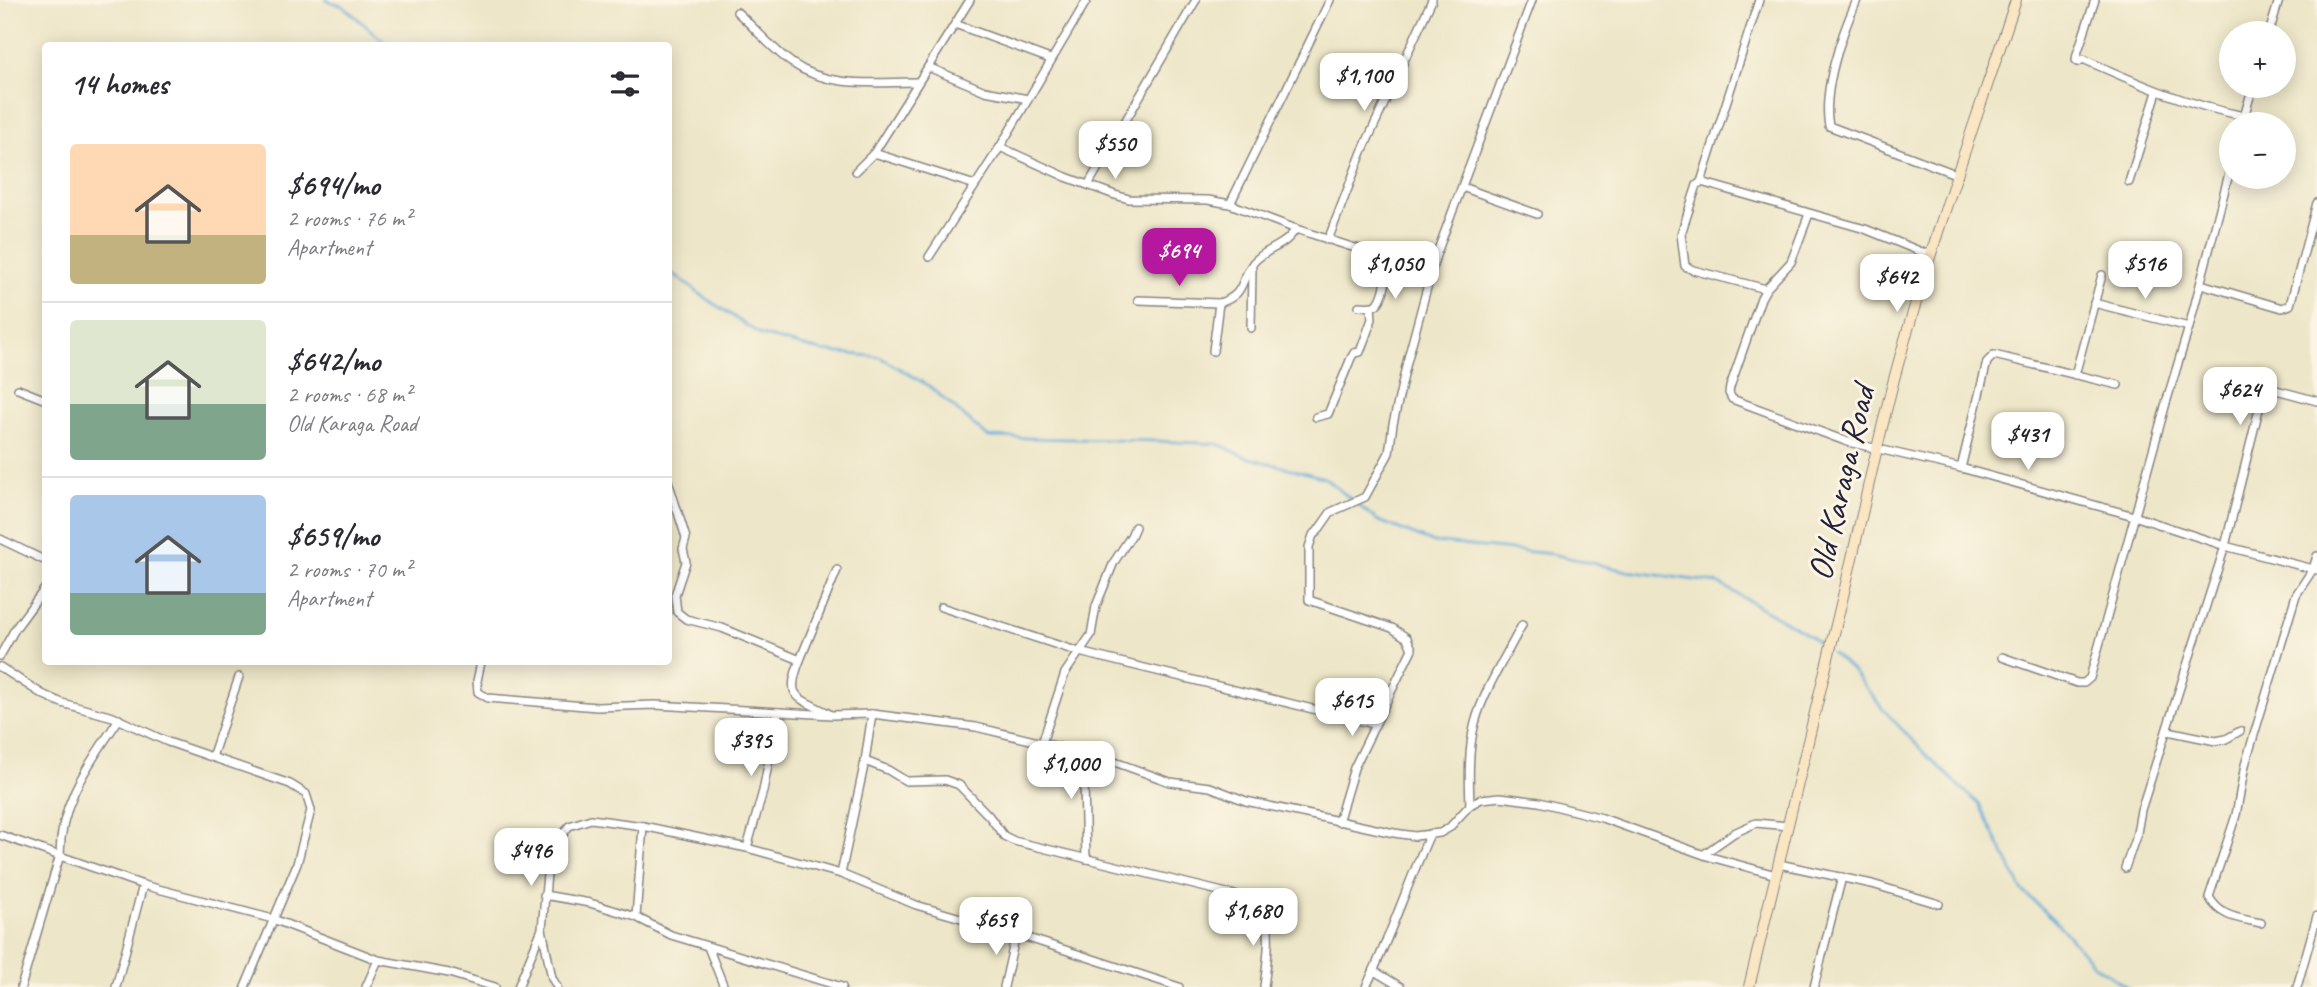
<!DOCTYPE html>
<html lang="en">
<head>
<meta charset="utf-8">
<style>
	body { margin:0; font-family:Caveat,sans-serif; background:#f2f2f3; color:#2b2b33; height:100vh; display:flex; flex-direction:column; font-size:26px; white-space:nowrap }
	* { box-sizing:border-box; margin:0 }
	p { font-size:23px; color:#7c7c81 }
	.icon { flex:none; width:38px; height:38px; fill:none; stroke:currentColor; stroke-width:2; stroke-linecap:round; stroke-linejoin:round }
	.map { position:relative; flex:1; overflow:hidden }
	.details { position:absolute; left:42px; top:42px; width:630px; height:623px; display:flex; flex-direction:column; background:#fff; border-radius:7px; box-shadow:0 4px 18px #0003 }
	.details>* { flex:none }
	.buttons { position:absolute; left:2219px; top:21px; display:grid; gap:14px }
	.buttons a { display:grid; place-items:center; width:77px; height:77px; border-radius:50%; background:#fff; box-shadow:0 4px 18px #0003; font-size:35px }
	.price { position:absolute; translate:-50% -60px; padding:0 16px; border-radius:14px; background:#fff; color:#222; font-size:23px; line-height:46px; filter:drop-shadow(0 2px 4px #0008) }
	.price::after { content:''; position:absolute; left:50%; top:42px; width:21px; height:16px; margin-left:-10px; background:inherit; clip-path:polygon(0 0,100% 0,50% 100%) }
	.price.current { background:#b5179e; color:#fff }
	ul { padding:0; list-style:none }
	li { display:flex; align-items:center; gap:21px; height:175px; padding:0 28px }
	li+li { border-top:2px solid #e1e1e2 }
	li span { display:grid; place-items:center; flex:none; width:196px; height:140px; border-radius:7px; color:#555 }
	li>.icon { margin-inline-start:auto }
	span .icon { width:84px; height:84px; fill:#fffc; stroke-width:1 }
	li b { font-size:30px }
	h2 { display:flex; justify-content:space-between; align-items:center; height:84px; padding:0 28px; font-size:30px }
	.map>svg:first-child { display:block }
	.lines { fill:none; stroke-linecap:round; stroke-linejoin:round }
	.stream { stroke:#62a8d8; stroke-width:2.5 }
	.street-casing { stroke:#888482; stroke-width:10 }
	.secondary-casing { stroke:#888482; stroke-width:12 }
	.street { stroke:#fff; stroke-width:7 }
	.secondary { stroke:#fbe6c4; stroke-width:10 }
	.labels { text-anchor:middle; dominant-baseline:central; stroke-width:6; stroke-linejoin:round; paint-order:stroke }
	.street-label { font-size:35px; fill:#22223b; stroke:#fcf5e5 }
</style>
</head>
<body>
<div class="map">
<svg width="2317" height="987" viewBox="0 0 2317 987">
	<rect width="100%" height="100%" fill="#fcf5e5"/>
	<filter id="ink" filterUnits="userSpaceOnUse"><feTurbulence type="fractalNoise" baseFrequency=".0143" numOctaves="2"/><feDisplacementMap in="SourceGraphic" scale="14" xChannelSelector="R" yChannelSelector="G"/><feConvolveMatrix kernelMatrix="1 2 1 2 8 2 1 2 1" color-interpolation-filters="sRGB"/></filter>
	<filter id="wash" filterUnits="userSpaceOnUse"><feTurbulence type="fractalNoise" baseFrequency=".00686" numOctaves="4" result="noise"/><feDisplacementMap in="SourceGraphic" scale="28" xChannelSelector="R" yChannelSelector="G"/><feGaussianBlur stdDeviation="1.57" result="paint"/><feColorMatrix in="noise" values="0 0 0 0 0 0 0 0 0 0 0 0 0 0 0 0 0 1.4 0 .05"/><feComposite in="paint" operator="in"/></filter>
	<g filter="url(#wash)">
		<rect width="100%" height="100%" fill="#ede6c8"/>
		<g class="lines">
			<g class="stream">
				<polyline points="326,0 343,6 389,46"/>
				<polyline points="668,270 704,297 761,335 821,351 880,357 929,386 988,437 1157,441 1218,444 1246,457 1325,478 1352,500"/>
				<polyline points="1357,504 1377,520 1432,542 1552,554 1627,571 1718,583 1809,635 1826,649"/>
				<polyline points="1831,653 1849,667 1882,708 1926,755 1979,804 2022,890 2059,925 2094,965 2127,987"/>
			</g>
		</g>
	</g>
	<g filter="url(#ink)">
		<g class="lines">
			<defs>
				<g id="street">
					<path d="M1857,0c-15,33 -35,90 -28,126l129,49"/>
					<path d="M2095,0l-18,54 -1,6 2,2 5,-3c56,25 101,45 161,57"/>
					<path d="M737,12c18,16 35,37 55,51 37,26 84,19 126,19"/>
					<polyline points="955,24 1050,59"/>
					<polyline points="2269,33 2279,0"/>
					<polyline points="928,67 985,91 1028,99"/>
					<polyline points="2242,124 2253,86"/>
					<polyline points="1000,147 1066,177 1115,195 1129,199 1208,200 1230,204 1296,229 1355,248 1390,255 1435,258 1532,0"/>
					<polyline points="874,153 975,185"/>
					<polyline points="856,171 874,153 970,0"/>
					<polyline points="1701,182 1759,0"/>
					<polyline points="2129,182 2157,92"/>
					<polyline points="1088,185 1196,0"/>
					<polyline points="1462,187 1537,214"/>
					<polyline points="1230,204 1330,0"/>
					<polyline points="1809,214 1791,262 1766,289 1761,298 1730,387 1729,393 1732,399 1848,442 1961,468 2134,516 2225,546 2317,570"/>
					<polyline points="1328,240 1362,152 1432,0"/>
					<polyline points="929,257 1000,147 1087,0"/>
					<polyline points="2201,284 2282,308 2290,305 2317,203"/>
					<polyline points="1766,289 1693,270 1685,266 1681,234 1697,185 1701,182 1865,229 1929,255"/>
					<polyline points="1138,300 1219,303"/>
					<polyline points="2094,303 2189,327"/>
					<path d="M1359,306c5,0 13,2 17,-1 10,-7 12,-39 14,-50"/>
					<polyline points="1251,328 1252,269"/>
					<path d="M1213,351l6,-48c27,-8 20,-21 34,-40 9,-11 22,-14 32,-22 4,-3 8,-8 11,-12"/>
					<polyline points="2075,375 2102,275"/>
					<polyline points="18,389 46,400"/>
					<polyline points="1316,417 1328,414 1351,358 1354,353 1360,352 1372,319 1371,306"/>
					<polyline points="1961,468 1987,362 1994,355 2118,385"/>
					<path d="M668,481l18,57 -3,11 3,13 -11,33 2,17 9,7 36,9 78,32c-15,39 -4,36 28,53"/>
					<polyline points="0,539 46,561"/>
					<polyline points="941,607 1079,652 1374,724"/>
					<polyline points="0,656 15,629 46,587"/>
					<polyline points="2002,657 2077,683 2084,683 2090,678 2166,403 2189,327 2231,166"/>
					<polyline points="800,660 837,570"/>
					<polyline points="481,662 477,681 478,692 488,698 597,707 655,705 832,715 872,714 976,727 1101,757 1170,782 1210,787 1246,801 1394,833 1415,836 1440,833 1449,828 1470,805 1481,799 1500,797 1539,802 1602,818 1707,856 1776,875"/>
					<polyline points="0,667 42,694 62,703 113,717 168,742 290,784 306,794 311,810 297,864 245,987"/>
					<polyline points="2168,731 2216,741 2226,739 2240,731"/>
					<polyline points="1042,743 1065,673 1091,635 1096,606 1114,562 1131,536 1135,527"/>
					<polyline points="212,757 239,677"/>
					<path d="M865,761l23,9 18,11 39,-1 14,5 30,31 15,20 10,5 217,53 19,6 14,7c8,26 3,54 0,80"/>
					<path d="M1470,805c-1,-26 -2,-56 5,-82 8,-31 32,-69 47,-98"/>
					<polyline points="1338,822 1354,768 1412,649 1407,638 1392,628 1309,600 1309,547 1313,535 1317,532 1331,512 1365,497 1389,453 1393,424 1407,362 1435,258"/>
					<polyline points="643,826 636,917 671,935 842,987"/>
					<polyline points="0,835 143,885 273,919 378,960 449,973 495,987"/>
					<polyline points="747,848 763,791 778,712"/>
					<polyline points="1704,854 1734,833 1756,823 1788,826"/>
					<polyline points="1086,859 1084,784 1101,757"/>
					<polyline points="1779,864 1872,884 1939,904"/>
					<polyline points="2125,868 2137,833 2141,810 2225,546 2263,393 2269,388 2317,401"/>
					<polyline points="841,874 865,761 872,714"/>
					<polyline points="544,895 590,903 636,917"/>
					<path d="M2261,923c-22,-5 -40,-5 -52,-26l27,-82 9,-50 51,-170 17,-26 4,-13"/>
					<polyline points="708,947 724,987"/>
					<polyline points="1374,971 1401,987"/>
					<path d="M21,987l39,-132c0,-55 30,-92 59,-136"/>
					<polyline points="116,987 143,885"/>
					<polyline points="366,987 378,960"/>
					<polyline points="518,987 542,929"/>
					<polyline points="557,987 552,978 542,929 547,874 556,844 569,826 591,819 643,826 747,848 841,874 916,905 1016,934 1179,987"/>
					<polyline points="1004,987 1016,934"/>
					<path d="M1366,987c24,-50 41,-102 64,-153"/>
					<polyline points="1814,987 1842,877"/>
					<polyline points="2297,987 2317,916"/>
				</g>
				<path id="secondary" d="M1749,987c31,-129 62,-258 93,-387 19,-77 34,-155 55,-232 34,-124 78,-245 119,-368"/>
			</defs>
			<use href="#street" class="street-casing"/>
			<use href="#secondary" class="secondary-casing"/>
			<use href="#street" class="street"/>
			<use href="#secondary" class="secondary"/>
		</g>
	</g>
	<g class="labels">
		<g class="street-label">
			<text transform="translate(1841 483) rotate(-77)">Old Karaga Road</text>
		</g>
	</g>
</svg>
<div class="buttons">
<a>+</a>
<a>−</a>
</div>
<b class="price" style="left:1364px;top:113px">$1,100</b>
<b class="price" style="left:1115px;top:181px">$550</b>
<b class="price current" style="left:1179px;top:288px">$694</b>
<b class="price" style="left:1395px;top:301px">$1,050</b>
<b class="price" style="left:2145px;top:301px">$516</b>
<b class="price" style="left:1897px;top:314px">$642</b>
<b class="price" style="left:2240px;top:427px">$624</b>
<b class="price" style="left:2028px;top:472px">$431</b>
<b class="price" style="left:1352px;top:738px">$615</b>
<b class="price" style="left:751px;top:778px">$395</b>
<b class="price" style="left:1071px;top:801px">$1,000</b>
<b class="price" style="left:531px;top:888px">$496</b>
<b class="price" style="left:1253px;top:948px">$1,680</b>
<b class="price" style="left:996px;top:957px">$659</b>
<section class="details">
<h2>14 homes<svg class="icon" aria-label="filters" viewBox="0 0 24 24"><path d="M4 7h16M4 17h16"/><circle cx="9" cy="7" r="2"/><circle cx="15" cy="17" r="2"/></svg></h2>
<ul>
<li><span style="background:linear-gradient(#ffd9b3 65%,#c2b280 0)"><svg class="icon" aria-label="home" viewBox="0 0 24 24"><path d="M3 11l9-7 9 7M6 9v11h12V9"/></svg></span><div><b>$694/mo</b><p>2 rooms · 76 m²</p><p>Apartment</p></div></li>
<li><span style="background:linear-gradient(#dfe7d0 60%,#7fa58c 0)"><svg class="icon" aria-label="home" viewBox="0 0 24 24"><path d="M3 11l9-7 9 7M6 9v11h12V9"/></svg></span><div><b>$642/mo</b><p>2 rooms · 68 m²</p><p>Old Karaga Road</p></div></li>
<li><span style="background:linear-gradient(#a9c7e8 70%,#7fa58c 0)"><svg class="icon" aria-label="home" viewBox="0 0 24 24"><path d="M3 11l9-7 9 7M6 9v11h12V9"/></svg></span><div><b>$659/mo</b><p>2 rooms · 70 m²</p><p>Apartment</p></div></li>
</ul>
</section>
</div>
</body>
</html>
